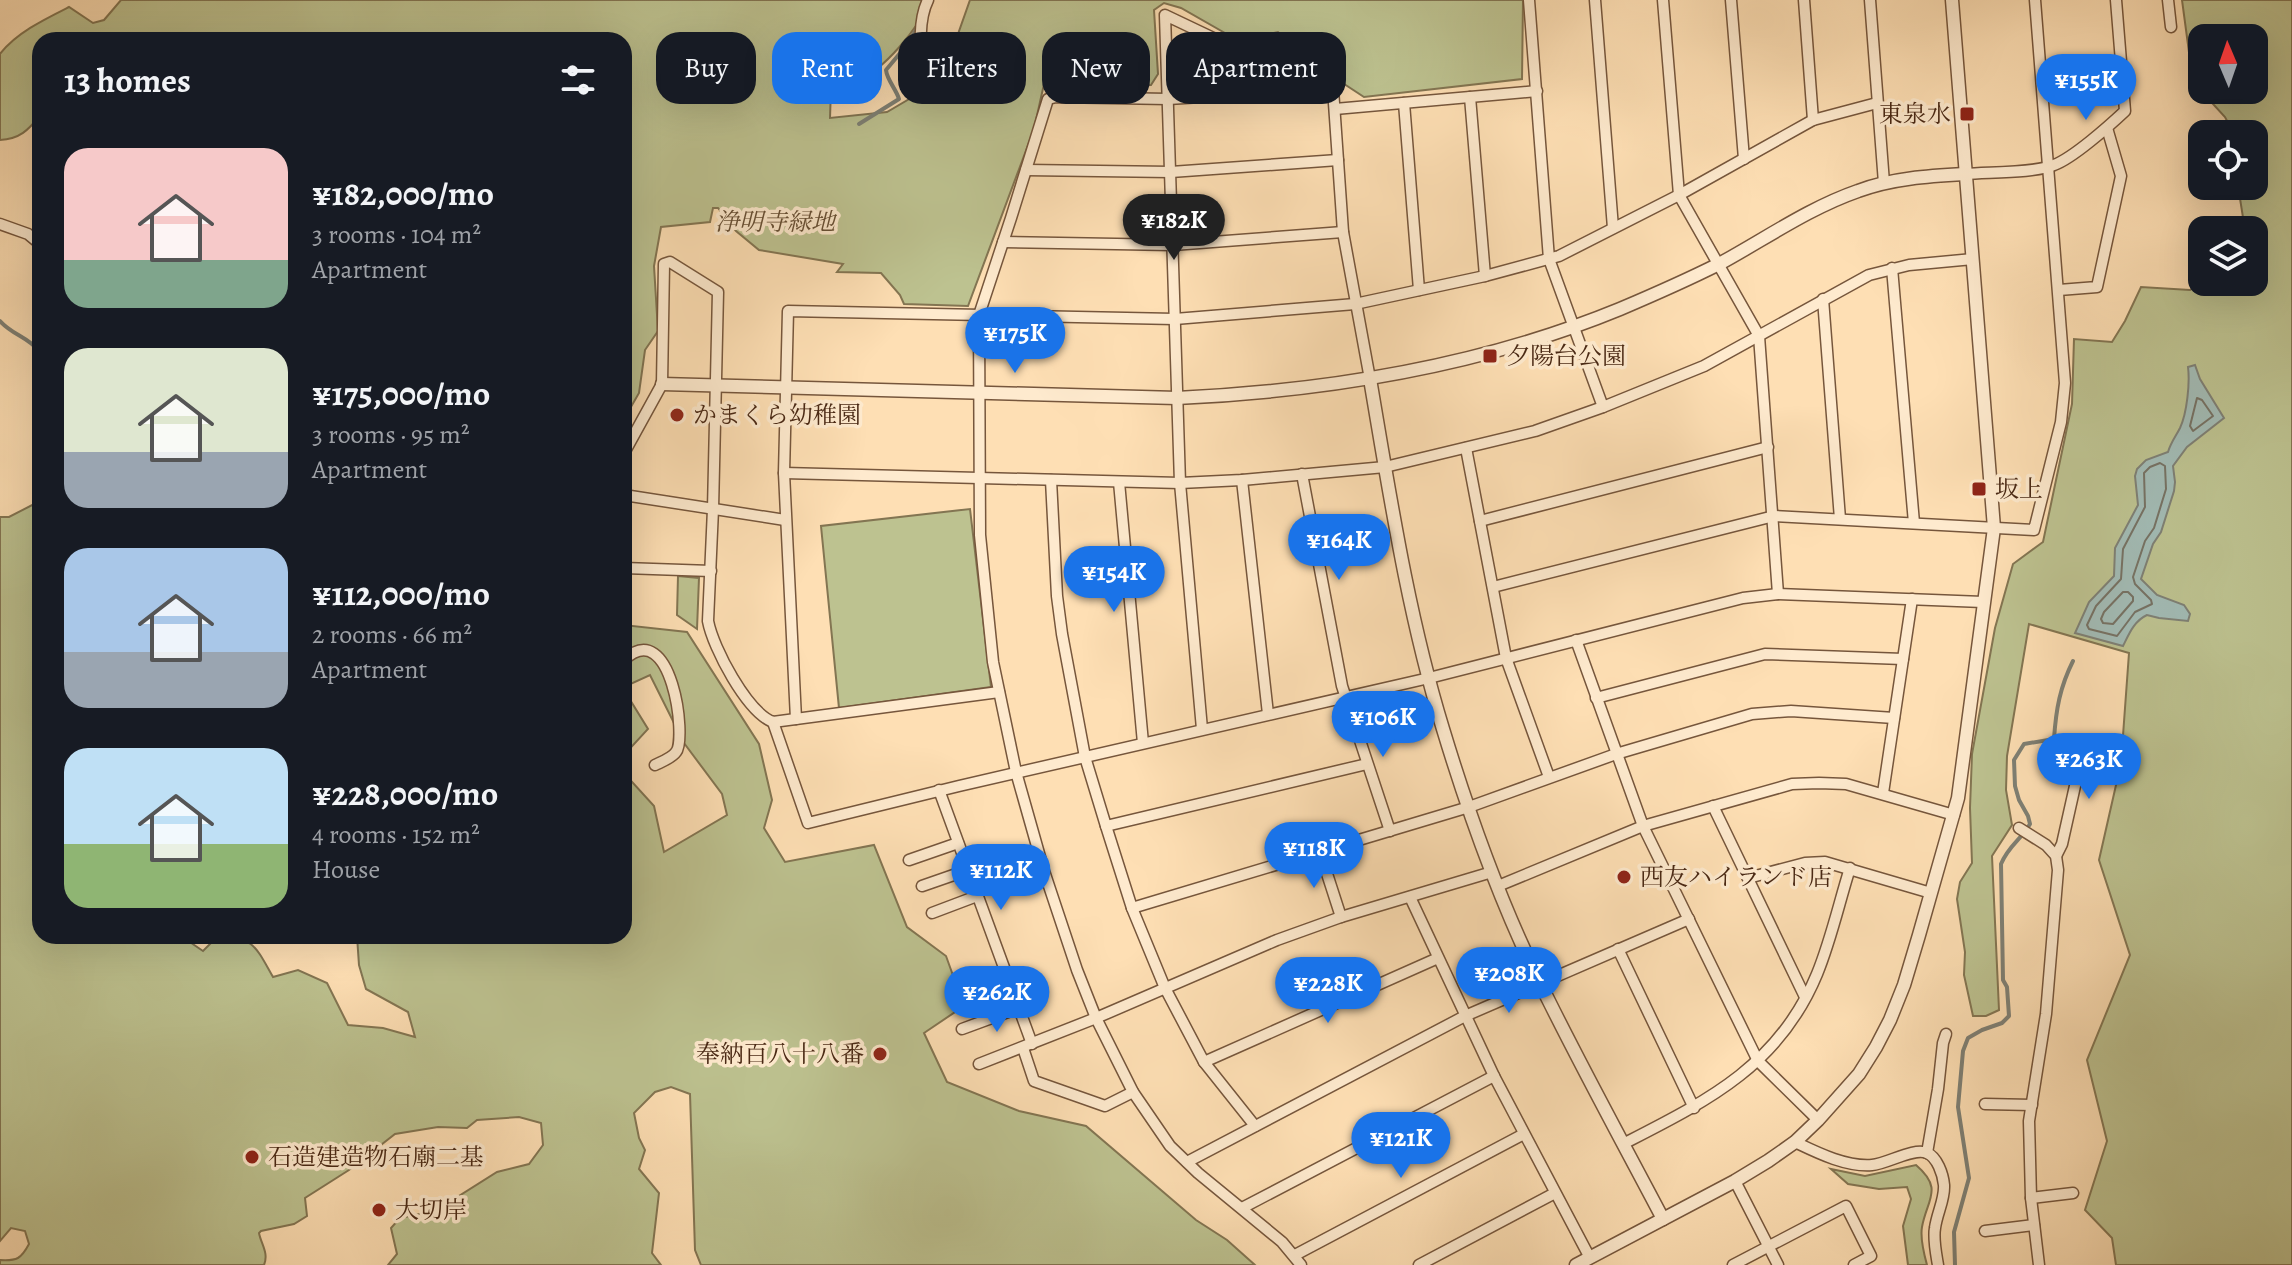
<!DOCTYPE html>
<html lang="en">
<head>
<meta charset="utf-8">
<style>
	body { margin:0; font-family:Alegreya,"Noto Serif JP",serif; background:#242831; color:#f1f3f6; height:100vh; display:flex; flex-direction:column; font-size:30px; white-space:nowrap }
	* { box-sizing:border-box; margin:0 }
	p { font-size:26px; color:#9ea1a6 }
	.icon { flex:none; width:44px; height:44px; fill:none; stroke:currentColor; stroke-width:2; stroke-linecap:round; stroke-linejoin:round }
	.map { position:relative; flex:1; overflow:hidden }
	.drawer { position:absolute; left:32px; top:32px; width:600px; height:912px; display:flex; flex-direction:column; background:#171b24; border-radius:24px; box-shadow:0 8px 32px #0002 }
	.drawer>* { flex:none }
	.banner { position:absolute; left:656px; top:32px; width:760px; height:72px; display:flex; gap:16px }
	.needle { width:52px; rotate:358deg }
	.controls { position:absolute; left:2188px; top:24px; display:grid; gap:16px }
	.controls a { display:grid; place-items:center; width:80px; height:80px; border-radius:16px; background:#171b24; box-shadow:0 8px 32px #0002; font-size:40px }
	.price { position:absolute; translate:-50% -68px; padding:0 18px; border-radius:28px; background:#1a73e8; color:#fff; font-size:26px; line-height:52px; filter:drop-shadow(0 2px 4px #0008) }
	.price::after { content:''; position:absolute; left:50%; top:48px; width:24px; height:18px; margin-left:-12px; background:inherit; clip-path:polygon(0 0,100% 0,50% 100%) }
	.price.on { background:#222; color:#fff }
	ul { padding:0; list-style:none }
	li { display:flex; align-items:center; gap:24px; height:200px; padding:0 32px }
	li span { display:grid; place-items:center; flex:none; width:224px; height:160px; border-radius:24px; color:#555 }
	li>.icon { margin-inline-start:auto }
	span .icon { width:96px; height:96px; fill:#fffc; stroke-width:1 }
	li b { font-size:34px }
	h2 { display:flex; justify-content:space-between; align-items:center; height:96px; padding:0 32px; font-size:34px }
	.tag { padding:0 28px; border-radius:24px; background:#171b24; box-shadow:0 8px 32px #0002; font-size:28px; line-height:72px }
	.tag.on { background:#1a73e8; color:#fff }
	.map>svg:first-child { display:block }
	.green { fill:#bdc290; stroke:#837552; stroke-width:2; fill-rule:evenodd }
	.water { fill:#a2bbb5; stroke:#7e8075; stroke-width:2 }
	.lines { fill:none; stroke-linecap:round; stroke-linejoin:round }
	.shore { stroke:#767264; stroke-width:2 }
	.stream { stroke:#7e8075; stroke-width:4 }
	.minor-casing { stroke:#76563c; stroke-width:13 }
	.tertiary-casing { stroke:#76563c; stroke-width:15 }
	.minor { stroke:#feeace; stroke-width:10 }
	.tertiary { stroke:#feeace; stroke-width:12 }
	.poi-dot { fill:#8f2418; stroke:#feeace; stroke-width:3 }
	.labels { text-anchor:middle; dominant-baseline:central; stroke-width:7; stroke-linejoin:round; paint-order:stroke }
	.poi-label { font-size:24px; fill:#492814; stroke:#feeace; text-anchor:start }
	.park-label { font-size:24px; font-style:italic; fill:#664e33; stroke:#feeace }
</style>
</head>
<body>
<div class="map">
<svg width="2292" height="1265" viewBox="0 0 2292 1265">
	<rect width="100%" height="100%" fill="#fedfb4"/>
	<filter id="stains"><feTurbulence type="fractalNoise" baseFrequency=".0025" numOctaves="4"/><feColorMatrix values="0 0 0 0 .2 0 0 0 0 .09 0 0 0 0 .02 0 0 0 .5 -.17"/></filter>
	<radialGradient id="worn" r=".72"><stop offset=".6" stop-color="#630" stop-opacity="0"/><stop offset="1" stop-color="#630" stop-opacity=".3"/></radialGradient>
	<g class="green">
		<path d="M121,0h810c-13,28 -46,70 -76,82 -7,3 -16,4 -24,6l-1,30 57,-6 29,-17 17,-13 19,-31 18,-51h553l-1,79 -158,18 -67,-44 -19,-21 -39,9 -58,-33 -17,-5 -10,7 4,64 -7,11 -21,1 -86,-2 -10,45 -66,177 -64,-2 -4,-9 -19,-22 -44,-1 6,-8 -84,-14 -23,-19 -18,-23h-5l-3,14 -49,5 -7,39 4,65 -13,19 -6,43 -15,26v-379h-584v76c-12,14 -20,23 -40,24v-86c16,-21 45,-35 69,-47l24,16 11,-3z"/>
		<path d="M2182,0h110v1265h-176l-4,-27 -27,-28 22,-69 -20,-81 43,-105 -31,-95 22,-97 8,-110 -100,-29 -22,132 -1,34 6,35 -20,31 7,154 -13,6h-13l-9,-41 1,-23 -8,-53 3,-17 12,-19 -2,-55 2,-54 23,-126 18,-64 30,-22 29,-138 2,-65 38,3 13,-21 16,-34 49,3 13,-8h51v-52h-9l-7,-44h16v-52h-20l-9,-17 -32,-35zM2202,38h52v52h-52z"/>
		<path d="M40,501v435h141l22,15 15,-15c36,0 39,13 55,41l25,-7 29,13 21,42 35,3 32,9 -7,-25 -42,-23 -7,-24 -2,-29h267v-163l30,33 10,46 63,-37 -5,-21 -38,-51 -34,-68 -26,12v-62l63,7 72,112 13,56 -8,28 21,34 89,-17 33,82 39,29 18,50 -40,27 23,49 72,29 67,15 110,94 31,20 28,25h-554l-6,-15 -5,-156 -19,-7 -16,5 -21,21 5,25 6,12 -6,19 20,24 -7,60 9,12h-273l9,-11 -6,-26 9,-10 35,-7 62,-39 32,-8 14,-19 -2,-22 -22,-6 -42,3 -10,8 -29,-1 -43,7 -46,36 -44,28 2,18 -13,8 -33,7 -2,2c2,11 10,20 5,32h-264v-5c17,1 21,-1 29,-16l-4,-13 -14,-3 -11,13v-724h9z"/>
		<polygon points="970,509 991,687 839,708 821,526"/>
		<polygon points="678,576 699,578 697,629 677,615"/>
		<polygon points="624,690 648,729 624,755"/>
		<path d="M1916,1165c28,24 11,34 6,62 -2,11 2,27 5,38h-19l-5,-39 8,-27 -4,-12 -28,2 -31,-5 -17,-15 34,7z"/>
	</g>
	<path class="water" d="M2195,365l5,14 24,39 -37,29 -14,19 2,16 -1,9 -13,41 -8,12 -12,35 16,16 27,10 6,9 -2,7 -29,-3 -12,-3c-13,6 -18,19 -24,31l-48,-13 14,-31 25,-26 1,-28 23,-43 -3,-29 2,-7 9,-9 22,-8c3,-10 8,-16 12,-24 7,-15 10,-45 8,-61z"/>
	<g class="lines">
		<g class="shore">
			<polygon points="2197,398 2202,400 2213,416 2193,431 2190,426"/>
			<polygon points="2160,463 2165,466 2166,489 2154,528 2145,541 2133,577 2135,584 2151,600 2152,604 2135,612 2117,636 2089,629 2087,625 2096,606 2121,579 2123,549 2145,507 2144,473 2150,467"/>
			<polygon points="2123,592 2128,592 2133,597 2133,601 2113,624 2103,623 2101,619 2104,612"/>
		</g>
		<g class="stream">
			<path d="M859,124l40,-25c-3,-10 -12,-19 -13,-29l20,-24 12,-19"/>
			<path d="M0,321c12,14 29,16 40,31"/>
			<path d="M1955,1265l-1,-33 15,-54 -11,-71 5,-56 5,-13 14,-8 20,-7 7,-7 -2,-29 -4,-7 -2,-116c8,-19 19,-23 29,-40l-2,-8 -9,-16 -4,-14 -1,-26 10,-16 30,-5c2,-30 6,-52 19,-78"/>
		</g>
		<defs>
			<g id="minor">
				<polyline points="1529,0 1549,259 1603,407"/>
				<polyline points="1595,0 1613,228"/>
				<polyline points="1663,0 1679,195 1759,336 1778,594"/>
				<polyline points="1731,0 1744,159"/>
				<polyline points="1804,0 1813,120"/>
				<polyline points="1870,0 1884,183"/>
				<polyline points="2168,0 2171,27"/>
				<path d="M924,84c-2,-26 -8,-60 4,-84"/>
				<polyline points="1470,97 1485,276"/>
				<polyline points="1404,103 1419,290"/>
				<polyline points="1335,109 1537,91"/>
				<polyline points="1026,170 1171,172 1338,160"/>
				<path d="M1966,174c21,-2 70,-1 88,-9 19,-7 55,-39 71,-54l-9,-111"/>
				<polyline points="0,224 28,234 40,244"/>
				<polyline points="1003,242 1173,245 1343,232"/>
				<polyline points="1892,268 1914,523"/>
				<polyline points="2059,290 2097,287 2121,176 2107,128"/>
				<polyline points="1823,299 1840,519"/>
				<polyline points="1466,448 1506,658 1549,777"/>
				<path d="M624,453l38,-69 2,-120 6,-2 48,30 -5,217 -5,112c5,27 39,91 65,101l226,-30"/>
				<polyline points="784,473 1180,483 1242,480 1385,467 1535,431 1603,407 1704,366 1869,275 1909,265 1973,259"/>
				<polyline points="1302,474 1342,686 1390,831"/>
				<polyline points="1051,480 1057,596 1062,634 1085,757 1106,826 1132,908 1165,988 1204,1062 1255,1126"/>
				<polyline points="1242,480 1268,714"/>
				<polyline points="1119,482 1143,743"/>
				<polyline points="624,495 785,520"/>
				<polyline points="1480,521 1768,447"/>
				<polyline points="624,568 711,571"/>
				<polyline points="1493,587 1774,516 2034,530 2061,422 2065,383 2035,0"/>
				<polyline points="1576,640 1643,826 1758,1061 1818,1120"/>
				<path d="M624,660c48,-45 63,79 52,92 -4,6 -15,10 -21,13"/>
				<polyline points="1596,698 1765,654 1903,659"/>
				<polyline points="796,719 784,473 788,311 1175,319 1355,304 1485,276 1559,256 1679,195 1813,120 1877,103"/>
				<polyline points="773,722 808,823 959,786 1429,678 1743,598 1778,594 1983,602"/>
				<polyline points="1202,729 1180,483 1165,15 1226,44 1229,95"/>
				<polyline points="939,790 1032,1044"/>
				<polyline points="1883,793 1912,599"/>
				<polyline points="1713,806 1805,997"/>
				<polyline points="1106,826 1367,764"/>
				<polyline points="2019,828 2046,845 2056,856 2058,870 2046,1014 2029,1121 2031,1198 2039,1265"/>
				<polyline points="1320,852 1341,917"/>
				<polyline points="2056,856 2062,844 2077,777 2061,750"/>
				<polyline points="909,860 958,843"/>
				<polyline points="1748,878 1805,863 1825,862 1931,893"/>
				<polyline points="922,886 968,870"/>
				<polyline points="1498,886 1643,826 1792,784 1819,783 1846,784 1954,815"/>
				<polyline points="1410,897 1494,1076 1590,1258"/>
				<polyline points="1132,908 1469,807 1616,754 1752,714 1791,711 1894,718"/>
				<polyline points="932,913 977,896"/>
				<polyline points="1618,949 1694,1108"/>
				<polyline points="962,1029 1019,1008"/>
				<polyline points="1023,1048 1034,1081 1105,1106 1133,1092"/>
				<polyline points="1204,1062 1438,958"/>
				<polyline points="979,1064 1096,1018 1277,940 1341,917 1492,872"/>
				<polyline points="1985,1104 2032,1105"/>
				<path d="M1795,1142c23,11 51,25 77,23 15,-1 42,-18 55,-12 10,4 16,21 17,32 1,14 -7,28 -9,43 -2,11 1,25 3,37"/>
				<path d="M1623,1144c84,-43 156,-78 194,-170 14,-34 22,-71 33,-106"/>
				<polyline points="1927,1153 1938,1089 1943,1043 1946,1034"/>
				<polyline points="1187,1162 1465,1016 1689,919"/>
				<polyline points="1735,1181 1778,1265"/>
				<polyline points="2031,1198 2073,1193"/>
				<polyline points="1242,1208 1494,1076"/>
				<polyline points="1985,1231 2034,1225"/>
				<polyline points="1295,1255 1524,1134"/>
				<polyline points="1301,1265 1282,1242 1198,1173 1170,1146 1133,1092 1096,1018 1077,970 1044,871 1016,772 993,662 980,535 979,315 1011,218 1048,99 1056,97 1168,99 1333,89 1343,232 1370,379"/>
				<polyline points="1419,1265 1555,1193"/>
				<polyline points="1733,1265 1846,1206 1871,1256 1854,1265"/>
			</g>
			<g id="tertiary">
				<path d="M1370,379c20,117 38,236 73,350 26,86 57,173 97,254 39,80 82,158 123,236"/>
				<path d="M662,384l515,14c151,-7 302,-31 443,-89 33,-14 67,-29 99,-45 46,-25 90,-56 139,-73 34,-13 72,-15 108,-17"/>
				<polyline points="1576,1265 1735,1181 1768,1161 1795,1142 1818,1120 1859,1074 1876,1047 1890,1020 1904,985 1919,935 1958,798 1994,528 1952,0"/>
			</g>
		</defs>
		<use href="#minor" class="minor-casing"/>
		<use href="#tertiary" class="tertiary-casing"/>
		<use href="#minor" class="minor"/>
		<use href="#tertiary" class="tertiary"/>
	</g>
	<g class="poi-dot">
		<rect x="1959" y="106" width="16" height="16" rx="4"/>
		<rect x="1482" y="348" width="16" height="16" rx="4"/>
		<circle cx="677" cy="415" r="8"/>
		<rect x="1971" y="481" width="16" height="16" rx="4"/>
		<circle cx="1624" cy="877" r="8"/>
		<circle cx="880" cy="1054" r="8"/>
		<circle cx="252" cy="1157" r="8"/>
		<circle cx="379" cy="1210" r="8"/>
	</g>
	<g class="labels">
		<g class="poi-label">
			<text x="1951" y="114" text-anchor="end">東泉水</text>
			<text x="1506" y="356">夕陽台公園</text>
			<text x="693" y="415">かまくら幼稚園</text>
			<text x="1995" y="489">坂上</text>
			<text x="1640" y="877">西友ハイランド店</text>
			<text x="864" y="1054" text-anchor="end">奉納百八十八番</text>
			<text x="268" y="1157">石造建造物石廟二基</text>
			<text x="395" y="1210">大切岸</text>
		</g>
		<g class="park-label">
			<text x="775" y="222">浄明寺緑地</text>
		</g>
	</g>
	<rect width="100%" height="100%" filter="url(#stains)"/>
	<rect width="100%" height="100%" fill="url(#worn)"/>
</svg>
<div class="controls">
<a><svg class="needle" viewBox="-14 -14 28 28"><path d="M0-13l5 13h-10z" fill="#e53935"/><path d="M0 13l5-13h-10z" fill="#9ea1a6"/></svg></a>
<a><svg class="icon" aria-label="locate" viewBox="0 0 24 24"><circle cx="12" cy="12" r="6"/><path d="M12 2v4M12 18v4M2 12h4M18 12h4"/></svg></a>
<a><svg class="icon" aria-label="layers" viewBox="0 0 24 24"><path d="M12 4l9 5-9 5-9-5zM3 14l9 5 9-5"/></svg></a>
</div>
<b class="price" style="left:2086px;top:122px">¥155K</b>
<b class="price on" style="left:1174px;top:262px">¥182K</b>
<b class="price" style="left:1015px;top:375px">¥175K</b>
<b class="price" style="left:1339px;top:582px">¥164K</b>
<b class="price" style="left:1114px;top:614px">¥154K</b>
<b class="price" style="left:1383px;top:759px">¥106K</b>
<b class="price" style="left:2089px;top:801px">¥263K</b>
<b class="price" style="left:1314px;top:890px">¥118K</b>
<b class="price" style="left:1001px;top:912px">¥112K</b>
<b class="price" style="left:1509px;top:1015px">¥208K</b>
<b class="price" style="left:1328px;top:1025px">¥228K</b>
<b class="price" style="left:997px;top:1034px">¥262K</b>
<b class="price" style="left:1401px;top:1180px">¥121K</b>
<div class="banner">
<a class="tag">Buy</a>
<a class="tag on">Rent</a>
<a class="tag">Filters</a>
<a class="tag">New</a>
<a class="tag">Apartment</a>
</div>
<section class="drawer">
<h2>13 homes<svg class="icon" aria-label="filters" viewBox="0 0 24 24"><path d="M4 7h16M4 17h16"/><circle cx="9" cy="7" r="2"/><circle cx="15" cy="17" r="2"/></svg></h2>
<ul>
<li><span style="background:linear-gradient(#f6c9c9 70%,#7fa58c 0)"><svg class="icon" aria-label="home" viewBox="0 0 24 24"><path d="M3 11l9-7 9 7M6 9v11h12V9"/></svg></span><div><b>¥182,000/mo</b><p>3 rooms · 104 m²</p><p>Apartment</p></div></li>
<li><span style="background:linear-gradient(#dfe7d0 65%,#9aa5b1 0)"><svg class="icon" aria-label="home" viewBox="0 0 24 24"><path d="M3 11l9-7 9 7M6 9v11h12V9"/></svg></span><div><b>¥175,000/mo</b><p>3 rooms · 95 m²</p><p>Apartment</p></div></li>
<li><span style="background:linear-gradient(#a9c7e8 65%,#9aa5b1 0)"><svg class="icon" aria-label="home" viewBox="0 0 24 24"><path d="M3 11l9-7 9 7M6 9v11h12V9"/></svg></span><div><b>¥112,000/mo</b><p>2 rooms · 66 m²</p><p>Apartment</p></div></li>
<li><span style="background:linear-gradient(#bfe0f5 60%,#8fb573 0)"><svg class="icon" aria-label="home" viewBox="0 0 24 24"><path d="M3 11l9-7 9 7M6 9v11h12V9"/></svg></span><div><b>¥228,000/mo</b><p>4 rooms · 152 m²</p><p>House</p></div></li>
</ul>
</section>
</div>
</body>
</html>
